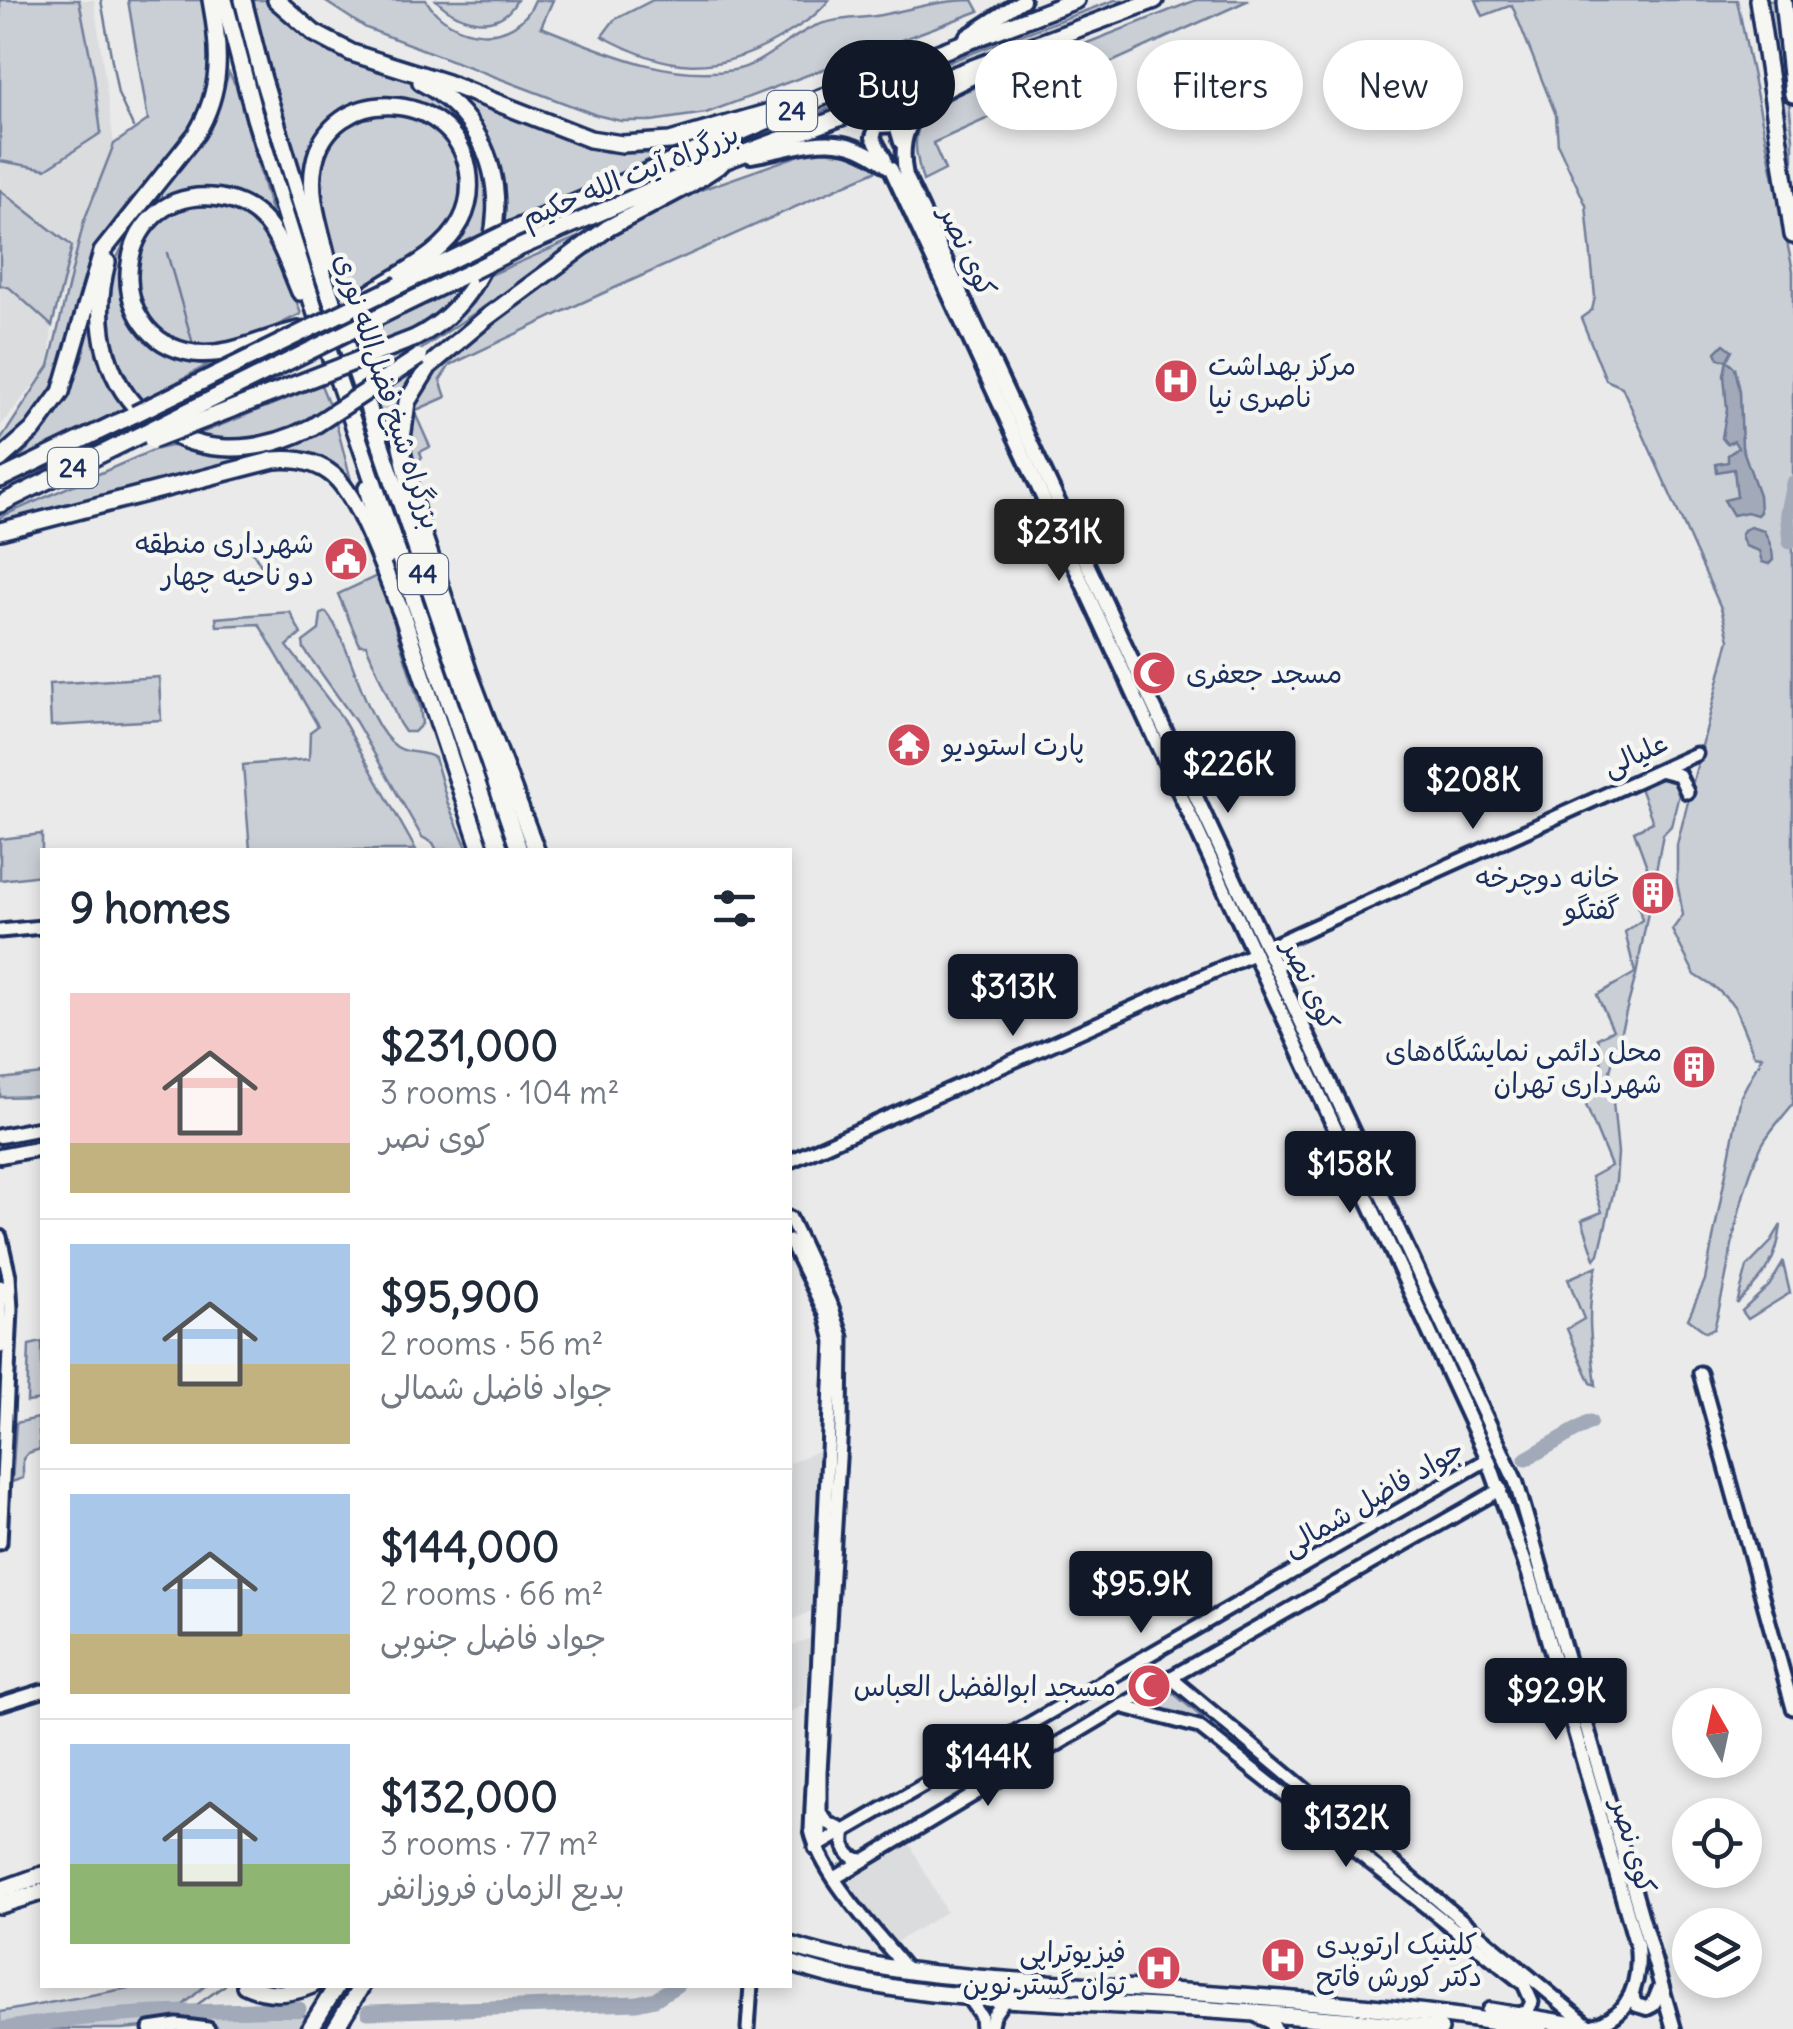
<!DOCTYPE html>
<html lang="en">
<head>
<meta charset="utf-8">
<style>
	body { margin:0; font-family:Delius,"Playpen Sans Arabic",sans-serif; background:#f6f6f7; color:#1f2937; height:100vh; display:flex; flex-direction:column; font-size:38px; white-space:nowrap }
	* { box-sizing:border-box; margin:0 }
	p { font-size:32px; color:#747a83 }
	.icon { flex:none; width:55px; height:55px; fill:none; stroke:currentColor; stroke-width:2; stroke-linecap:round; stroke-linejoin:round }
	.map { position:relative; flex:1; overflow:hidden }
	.sheet { position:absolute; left:40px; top:848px; width:752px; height:1140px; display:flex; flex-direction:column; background:#fff; border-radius:0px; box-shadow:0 5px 15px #0003 }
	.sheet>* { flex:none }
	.banner { position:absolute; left:822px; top:40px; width:820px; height:90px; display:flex; gap:20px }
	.needle { width:65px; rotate:351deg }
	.controls { position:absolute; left:1672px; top:1688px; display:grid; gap:20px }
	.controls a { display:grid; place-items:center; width:90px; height:90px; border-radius:50%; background:#fff; box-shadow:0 5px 15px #0003; font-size:50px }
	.price { position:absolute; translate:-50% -85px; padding:0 22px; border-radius:10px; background:#111827; color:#fff; font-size:32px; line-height:65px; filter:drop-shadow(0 2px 5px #0008) }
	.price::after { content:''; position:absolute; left:50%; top:60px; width:30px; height:22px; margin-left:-15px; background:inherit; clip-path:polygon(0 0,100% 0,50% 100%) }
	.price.current { background:#222; color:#fff }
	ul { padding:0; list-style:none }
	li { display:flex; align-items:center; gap:30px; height:250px; padding:0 30px }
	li+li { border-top:2px solid #e0e1e3 }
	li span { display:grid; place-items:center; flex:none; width:280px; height:200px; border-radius:0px; color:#555 }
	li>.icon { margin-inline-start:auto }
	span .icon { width:120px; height:120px; fill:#fffc; stroke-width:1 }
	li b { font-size:42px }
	h2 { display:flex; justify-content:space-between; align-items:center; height:120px; padding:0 30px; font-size:42px }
	.pill { padding:0 35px; border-radius:45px; background:#fff; box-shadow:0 5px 15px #0003; font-size:35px; line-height:90px }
	.pill.current { background:#111827; color:#fff }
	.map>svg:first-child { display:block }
	.built { fill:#dadcde }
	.green { fill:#caced5; stroke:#727e9a; stroke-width:2.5 }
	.water { fill:#a2aaba; stroke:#6c7995; stroke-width:2.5 }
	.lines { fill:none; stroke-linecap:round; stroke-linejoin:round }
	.stream { stroke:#6c7995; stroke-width:2.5 }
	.river { stroke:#a2aaba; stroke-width:15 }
	.tertiary-casing { stroke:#1b2f5e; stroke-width:19 }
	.secondary-casing { stroke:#1b2f5e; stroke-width:20 }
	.trunk-casing { stroke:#1b2f5e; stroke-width:22 }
	.tertiary { stroke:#f6f6f2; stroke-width:11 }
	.secondary { stroke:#f6f6f2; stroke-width:12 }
	.trunk { stroke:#f6f6f2; stroke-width:15 }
	.trunk-bridge-casing { stroke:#1b2f5e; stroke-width:22; stroke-linecap:butt }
	.trunk-bridge { stroke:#f6f6f2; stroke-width:15 }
	.labels { text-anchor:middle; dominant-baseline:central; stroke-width:9; stroke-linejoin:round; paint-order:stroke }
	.shield { fill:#f6f6f2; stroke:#5d6b8a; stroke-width:2.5 }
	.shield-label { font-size:25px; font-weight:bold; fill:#1b2f5e }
	.street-label { font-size:28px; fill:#1b2f5e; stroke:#f6f6f2 }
	.poi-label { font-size:28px; fill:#1b2f5e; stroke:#f6f6f2; text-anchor:end }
</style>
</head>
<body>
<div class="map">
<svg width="1793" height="2029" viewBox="0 0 1793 2029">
	<rect width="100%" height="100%" fill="#e9eae9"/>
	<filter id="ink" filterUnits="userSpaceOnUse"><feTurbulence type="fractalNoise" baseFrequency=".01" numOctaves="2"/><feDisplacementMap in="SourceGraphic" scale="20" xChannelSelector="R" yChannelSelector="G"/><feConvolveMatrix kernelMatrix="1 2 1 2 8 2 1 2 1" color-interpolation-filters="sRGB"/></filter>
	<g filter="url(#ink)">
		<g class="built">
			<polygon points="0,0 94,0 114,144 52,326 49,366 0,426"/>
			<polygon points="822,1449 811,1611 790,1621 790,1463"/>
			<polygon points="810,1638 805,1705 790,1712 790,1647"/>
			<polygon points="908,1840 946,1912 893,1944 845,1883 847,1877"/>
		</g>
		<g class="green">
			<polygon points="0,0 79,0 94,76 101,133 46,169 0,161"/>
			<path d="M128,0h77c5,28 11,56 5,84 -13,53 -80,106 -109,157 -17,29 -19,64 -28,96 -14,47 -38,81 -73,115v-11l49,-75 35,-145 30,-77 34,-24z"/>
			<polygon points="249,0 271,0 337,51 422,86 453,108 485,161 491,233 403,276 462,228 464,145 386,101 319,140 317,235 289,149"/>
			<path d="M323,0h103c23,40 90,49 109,0h18l-12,27c62,24 125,54 193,43 29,-5 53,-32 81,-44 20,-8 40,-7 60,-10 34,-6 63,-16 98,-16l6,11 -273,102 -55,8h-30l-25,-6 -230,-87z"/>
			<path d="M436,0h81c-18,34 -59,23 -81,0z"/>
			<path d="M653,0h176c-13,17 -31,27 -49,38 -65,39 -114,33 -178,-2l12,-16z"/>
			<path d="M1115,0h15l-289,110 -334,138 -2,-5c200,-88 404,-168 610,-243z"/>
			<path d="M1196,0h53l-316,143 12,27 -22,11c-13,-46 -11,-60 30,-85z"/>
			<path d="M1476,0h261l56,271v833c-11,14 -25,28 -32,43 -27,57 -30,121 -47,181l-8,4 -18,-13 17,-39 36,-184 21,-40 -8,-1 -20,-49 -17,-17 -22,-14 -23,-45 11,-15 -6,-33v-37l52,-206 -8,-31 -99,-221 -16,-7 -25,-62 11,-8 3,-13 -9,-92 -28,-60 -2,-30 -44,-110 -29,11z"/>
			<polygon points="1765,0 1778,0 1793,138 1793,193"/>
			<path d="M229,73l7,13 36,129 -7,3 -52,-25c-18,8 -67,23 -77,36 -45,59 6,127 71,136l-66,37 -24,-41 -5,-20 -3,-47 8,-36 17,-36 76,-93z"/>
			<polygon points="449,93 586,147 607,152 661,154 499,230 499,192"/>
			<path d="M381,110c12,1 29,1 39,6 51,25 57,95 14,130 -27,22 -59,35 -91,47 -15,-43 -49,-137 2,-169 10,-6 25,-10 36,-14z"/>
			<polygon points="814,150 859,155 882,168 579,304 450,365 440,380 446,397 414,411 430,447 420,452 422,458 407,466 406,424 425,377 482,331 603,240 637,218 692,193"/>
			<polygon points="0,190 72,246 52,326 10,288 0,285"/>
			<path d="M228,204l33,20 18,28 22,62c-52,24 -101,57 -149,8 -9,-10 -20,-28 -19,-41 1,-17 10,-37 15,-53l33,-23z"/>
			<polygon points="601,227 369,385 366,368 408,350 444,329 473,303 490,275"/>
			<polygon points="473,277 439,318 363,357 357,335"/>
			<path d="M98,291v12l33,103 -122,60c65,-55 71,-96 89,-175z"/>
			<polygon points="416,365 399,399 392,448 374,393"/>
			<polygon points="321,385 330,407 292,431 254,444 191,437"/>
			<path d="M335,419l17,65 -10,-10 -39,-19 -303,70v-8l151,-66c34,-11 30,-1 62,3 46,5 84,-11 122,-35z"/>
			<polygon points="379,575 420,706 422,724 414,732 405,732 399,723 366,645 360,645 338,594"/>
			<polygon points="290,612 301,634 287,646 340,715 416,850 250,850 243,765 309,759 310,732 318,726 259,624 217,626 216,618"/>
			<path d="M326,612c26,31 39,114 71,135 12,8 27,3 38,11l13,46 20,46h-31l-4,-7 -11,-6 -66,-115 -52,-73 -1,-7 16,-12 2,-16z"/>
			<polygon points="159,677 161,720 51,726 49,684"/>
			<polygon points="1671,774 1681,786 1671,826 1663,834 1636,975 1610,1071 1618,1153 1616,1181 1599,1254 1595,1259 1582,1220 1602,1212 1591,1177 1611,1166 1581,1093 1604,1081 1598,1038 1613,1030 1597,995 1635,973 1625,932 1642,920 1633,886 1650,875 1634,831 1653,822 1640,788"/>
			<polygon points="42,834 42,875 0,880 0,839"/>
			<polygon points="42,1074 42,1096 0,1097 0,1079"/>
			<path d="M1781,1225c-4,38 -18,52 -44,79l10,-37 23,-24z"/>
			<polygon points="1783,1263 1790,1293 1748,1319 1742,1311 1769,1286"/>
			<path d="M1597,1266c-12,41 -6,77 -1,119l-5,-2 -24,-54 17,-10 -16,-40z"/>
			<polygon points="42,1342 42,1400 27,1402 29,1345"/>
			<polygon points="38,1418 40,1449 28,1453 23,1459 23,1478 12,1482 16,1423"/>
			<polygon points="1173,1693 1203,1718 1202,1720 1144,1710 1144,1706"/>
			<polygon points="145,1985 206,1985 182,2006 38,2018 0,2024 0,2012"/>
			<polygon points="312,2015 303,2029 215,2029 193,2023 121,2029 23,2029 176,2016"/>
		</g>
		<g class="water">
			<polygon points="1724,344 1732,350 1727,360 1735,368 1740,391 1742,447 1759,495 1760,512 1757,515 1747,512 1733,515 1724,500 1737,497 1734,469 1717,472 1716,464 1728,462 1728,455 1738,448 1734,441 1727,444 1722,438 1727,409 1724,375 1727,360 1719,359 1716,352"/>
			<path d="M1750,527l14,4c5,10 9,18 9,29l-4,4 -7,-2 -3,-11 -14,-5 -4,-11 3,-5z"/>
		</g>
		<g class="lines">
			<g class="stream">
				<polyline points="101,0 118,94 133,127"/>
				<polyline points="167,253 193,344"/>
				<polyline points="245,538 266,574"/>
				<polyline points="188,2011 225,1985"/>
			</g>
			<g class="river">
				<polyline points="1790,542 1787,512 1793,483"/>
				<polyline points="1526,1459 1590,1422"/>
				<polyline points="368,2012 637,2003 655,1999 677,1985"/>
				<path d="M4,2029c97,-17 196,-18 295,-20"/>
			</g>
			<defs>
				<g id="tertiary">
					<polyline points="1663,771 1679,775 1687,792"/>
					<polyline points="0,931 42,927"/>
					<polyline points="1266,948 1696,754"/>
					<polyline points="790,1161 1253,954"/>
					<polyline points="790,1218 832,1308 842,1337 841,1426 820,1772 820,1846"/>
					<polyline points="0,1237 9,1276 11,1309 0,1543"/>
					<path d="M790,1241l36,73 7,27 -22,489c11,47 66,102 96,140"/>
					<polyline points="0,1286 0,1347"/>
					<polyline points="1700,1373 1793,1708"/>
					<polyline points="1170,1677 1590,2027"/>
					<polyline points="0,1704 42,1691"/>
					<polyline points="1121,1706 1199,1727 1524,1984 1532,2002 1527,2012 1517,2014"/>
					<path d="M819,1811l9,12 17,8c-4,15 2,28 18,29"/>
					<polyline points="815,1848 1488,1459"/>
					<polyline points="835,1878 1121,1706 1501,1489"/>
					<polyline points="967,1996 981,2016 982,2029"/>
					<polyline points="150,2029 177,2025 208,2029"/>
					<polyline points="748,2029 751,1985"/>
					<polyline points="990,2029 993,2016 1005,1999"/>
				</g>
				<g id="secondary">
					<polyline points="966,37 1023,0"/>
					<path d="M1006,61c-52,28 -116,40 -100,115l610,1306 158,547"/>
					<path d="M751,156c59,-10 89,-30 140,13l597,1290 42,118 107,369c4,38 -7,70 -47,81"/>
					<polyline points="885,159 873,137 877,126 896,125 901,142"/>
					<polyline points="0,1136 42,1128"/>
					<polyline points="0,1156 42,1148"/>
					<polyline points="1632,1995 1637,2005 1647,2008 1653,2005 1660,1988"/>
					<polyline points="1256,2015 1271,2022 1275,2029"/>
				</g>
				<g id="trunk">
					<polyline points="224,0 255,118 321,330 500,850"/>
					<polyline points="243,0 263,79 319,263 519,850"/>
					<polyline points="276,0 314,33 352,53 447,83 590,139 622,144 670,141 773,111"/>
					<polyline points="1758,0 1793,235"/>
					<polyline points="1783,0 1793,94"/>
					<polyline points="512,230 820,98 1076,0"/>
					<polyline points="518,248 686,175 1155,0"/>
					<path d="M107,262c-35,135 79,230 205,165"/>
					<path d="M328,262c-7,-32 -20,-64 -14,-97 14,-82 138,-77 154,4 3,18 1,37 -7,52 -18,34 -59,51 -89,71"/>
					<polyline points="399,285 467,252"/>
					<polyline points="402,305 470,272"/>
					<path d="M298,330c-35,8 -67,27 -104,23 -95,-13 -83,-162 17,-156 21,1 41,10 55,26 16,19 24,46 34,69"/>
					<path d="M415,338c102,-52 111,-201 6,-256"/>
					<path d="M0,459l33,-29 28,-38 41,-140 94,-118c27,-44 24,-85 15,-134"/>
					<polyline points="0,479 135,414"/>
					<polyline points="367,488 386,557"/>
					<polyline points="0,504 146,432"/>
					<path d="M0,531l274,-71c22,-2 42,1 59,15 28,24 53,103 69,139"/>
					<polyline points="400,608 481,850"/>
					<polyline points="536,850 469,673 416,513 401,446 407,402 429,366 486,318 608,228 689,185 721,164"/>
					<polyline points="0,1890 42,1875"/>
					<polyline points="0,1905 42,1892"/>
					<path d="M790,1945c97,31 201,34 302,41 150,10 300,18 448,43"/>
					<path d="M790,1963c106,36 220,36 331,42 107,5 213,13 319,24"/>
					<path d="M245,1985c23,11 44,10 67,0"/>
					<polyline points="1490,2011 1598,2029"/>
					<polyline points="310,2029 337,1985"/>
					<polyline points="335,2029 362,1985"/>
				</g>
			</defs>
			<use href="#tertiary" class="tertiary-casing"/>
			<use href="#secondary" class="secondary-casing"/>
			<use href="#trunk" class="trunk-casing"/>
			<use href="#tertiary" class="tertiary"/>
			<use href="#secondary" class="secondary"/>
			<use href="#trunk" class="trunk"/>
			<defs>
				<g id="trunk-bridge">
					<polyline points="467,252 512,230"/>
					<polyline points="470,272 518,248"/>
					<polyline points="135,414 399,285"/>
					<polyline points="312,427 419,357"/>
					<polyline points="146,432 402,305"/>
					<polyline points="152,440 415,338"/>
				</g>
			</defs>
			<use href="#trunk-bridge" class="trunk-bridge-casing"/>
			<use href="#trunk-bridge" class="trunk-bridge"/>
		</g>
	</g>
	<defs>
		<symbol id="hospital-disc" viewBox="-11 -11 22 22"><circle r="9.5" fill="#d1495b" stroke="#f6f6f2"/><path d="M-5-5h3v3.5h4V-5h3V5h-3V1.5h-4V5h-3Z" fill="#fff"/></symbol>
		<symbol id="civic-disc" viewBox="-11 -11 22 22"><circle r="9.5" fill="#d1495b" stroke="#f6f6f2"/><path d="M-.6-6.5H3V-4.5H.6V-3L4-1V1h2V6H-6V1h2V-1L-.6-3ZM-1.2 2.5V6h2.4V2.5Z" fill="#fff"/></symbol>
		<symbol id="mosque-disc" viewBox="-11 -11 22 22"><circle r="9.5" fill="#d1495b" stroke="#f6f6f2"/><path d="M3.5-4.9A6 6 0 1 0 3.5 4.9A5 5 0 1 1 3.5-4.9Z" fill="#fff"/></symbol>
		<symbol id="temple-disc" viewBox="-11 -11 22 22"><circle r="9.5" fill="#d1495b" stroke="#f6f6f2"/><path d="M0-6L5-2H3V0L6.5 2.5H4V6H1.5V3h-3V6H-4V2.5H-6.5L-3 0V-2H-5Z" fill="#fff"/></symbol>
		<symbol id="building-disc" viewBox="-11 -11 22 22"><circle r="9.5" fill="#d1495b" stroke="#f6f6f2"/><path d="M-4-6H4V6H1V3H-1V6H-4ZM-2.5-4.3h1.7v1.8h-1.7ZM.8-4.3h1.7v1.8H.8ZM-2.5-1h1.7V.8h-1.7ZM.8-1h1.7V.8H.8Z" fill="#fff"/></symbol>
	</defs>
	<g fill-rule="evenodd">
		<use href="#hospital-disc" x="1151" y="356" width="50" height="50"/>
		<use href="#civic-disc" x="321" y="534" width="50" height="50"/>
		<use href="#mosque-disc" x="1129" y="648" width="50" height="50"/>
		<use href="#temple-disc" x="884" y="720" width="50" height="50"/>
		<use href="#building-disc" x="1628" y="868" width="50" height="50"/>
		<use href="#building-disc" x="1669" y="1042" width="50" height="50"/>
		<use href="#mosque-disc" x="1124" y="1661" width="50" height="50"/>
		<use href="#hospital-disc" x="1258" y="1935" width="50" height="50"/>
		<use href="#hospital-disc" x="1134" y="1943" width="50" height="50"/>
	</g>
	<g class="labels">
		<g class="shield">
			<rect x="767" y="91" width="50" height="40" rx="8"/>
			<rect x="48" y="448" width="50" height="40" rx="8"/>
			<rect x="398" y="554" width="50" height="40" rx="8"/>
		</g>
		<g class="shield-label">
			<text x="792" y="111">24</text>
			<text x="73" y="468">24</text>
			<text x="423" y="574">44</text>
		</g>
		<g class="street-label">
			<text transform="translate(630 175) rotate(-22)">بزرگراه آیت الله حکیم</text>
			<text transform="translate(968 251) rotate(65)">کوی نصر</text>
			<text transform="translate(388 391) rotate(72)">بزرگراه شیخ فضل‌الله نوری</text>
			<text transform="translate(1635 754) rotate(-24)">علیالی</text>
			<text transform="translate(1311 985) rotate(65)">کوی نصر</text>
			<text transform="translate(1373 1497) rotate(-30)">جواد فاضل شمالی</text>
			<text transform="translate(1634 1846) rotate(74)">کوی نصر</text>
		</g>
		<g class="poi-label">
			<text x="1208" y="365" text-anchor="start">مرکز بهداشت<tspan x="1208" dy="32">ناصری نیا</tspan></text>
			<text x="314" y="543">شهرداری منطقه<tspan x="314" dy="32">دو ناحیه چهار</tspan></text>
			<text x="1186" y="673" text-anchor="start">مسجد جعفری</text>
			<text x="942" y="745" text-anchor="start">پارت استودیو</text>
			<text x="1620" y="877">خانه دوچرخه<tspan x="1620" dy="32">گفتگو</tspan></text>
			<text x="1662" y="1051">محل دائمی نمایشگاه‌های<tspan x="1662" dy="32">شهرداری تهران</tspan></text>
			<text x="1116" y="1686">مسجد ابوالفضل العباس</text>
			<text x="1316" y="1944" text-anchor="start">کلینیک ارتوپدی<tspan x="1316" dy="32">دکتر کورش فاتح</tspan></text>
			<text x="1126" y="1952">فیزیوتراپی<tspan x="1126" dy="32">توان گستر نوین</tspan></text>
		</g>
	</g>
</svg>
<div class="controls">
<a><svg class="needle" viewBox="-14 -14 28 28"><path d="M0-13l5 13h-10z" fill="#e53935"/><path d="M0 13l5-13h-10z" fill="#747a83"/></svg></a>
<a><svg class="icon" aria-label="locate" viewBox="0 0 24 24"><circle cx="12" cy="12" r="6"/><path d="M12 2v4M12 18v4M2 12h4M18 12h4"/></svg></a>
<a><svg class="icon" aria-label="layers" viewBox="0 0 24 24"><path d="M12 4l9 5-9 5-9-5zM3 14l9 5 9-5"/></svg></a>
</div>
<b class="price current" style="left:1059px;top:584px">$231K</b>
<b class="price" style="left:1228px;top:816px">$226K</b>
<b class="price" style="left:1473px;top:832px">$208K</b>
<b class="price" style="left:1013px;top:1039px">$313K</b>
<b class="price" style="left:1350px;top:1216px">$158K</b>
<b class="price" style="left:1141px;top:1636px">$95.9K</b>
<b class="price" style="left:1556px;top:1743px">$92.9K</b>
<b class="price" style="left:988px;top:1809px">$144K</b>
<b class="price" style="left:1346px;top:1870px">$132K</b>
<div class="banner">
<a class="pill current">Buy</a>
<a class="pill">Rent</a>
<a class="pill">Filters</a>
<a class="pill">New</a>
</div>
<section class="sheet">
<h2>9 homes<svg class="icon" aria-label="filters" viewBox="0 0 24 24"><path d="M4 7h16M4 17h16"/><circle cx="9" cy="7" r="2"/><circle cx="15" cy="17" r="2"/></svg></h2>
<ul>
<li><span style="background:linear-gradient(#f6c9c9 75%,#c2b280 0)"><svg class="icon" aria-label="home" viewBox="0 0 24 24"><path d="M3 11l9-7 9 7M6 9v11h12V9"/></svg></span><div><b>$231,000</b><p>3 rooms · 104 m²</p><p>کوی نصر</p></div></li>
<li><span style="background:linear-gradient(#a9c7e8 60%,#c2b280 0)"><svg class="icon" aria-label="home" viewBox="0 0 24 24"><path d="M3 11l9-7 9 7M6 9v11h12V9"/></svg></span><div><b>$95,900</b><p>2 rooms · 56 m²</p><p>جواد فاضل شمالی</p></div></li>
<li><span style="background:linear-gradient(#a9c7e8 70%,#c2b280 0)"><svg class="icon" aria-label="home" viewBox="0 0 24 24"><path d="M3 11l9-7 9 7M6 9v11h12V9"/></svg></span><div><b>$144,000</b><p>2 rooms · 66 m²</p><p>جواد فاضل جنوبی</p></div></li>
<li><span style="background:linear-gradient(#a9c7e8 60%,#8fb573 0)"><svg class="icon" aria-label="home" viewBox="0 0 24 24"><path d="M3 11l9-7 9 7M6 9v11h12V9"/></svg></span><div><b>$132,000</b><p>3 rooms · 77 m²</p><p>بدیع الزمان فروزانفر</p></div></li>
</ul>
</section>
</div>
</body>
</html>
